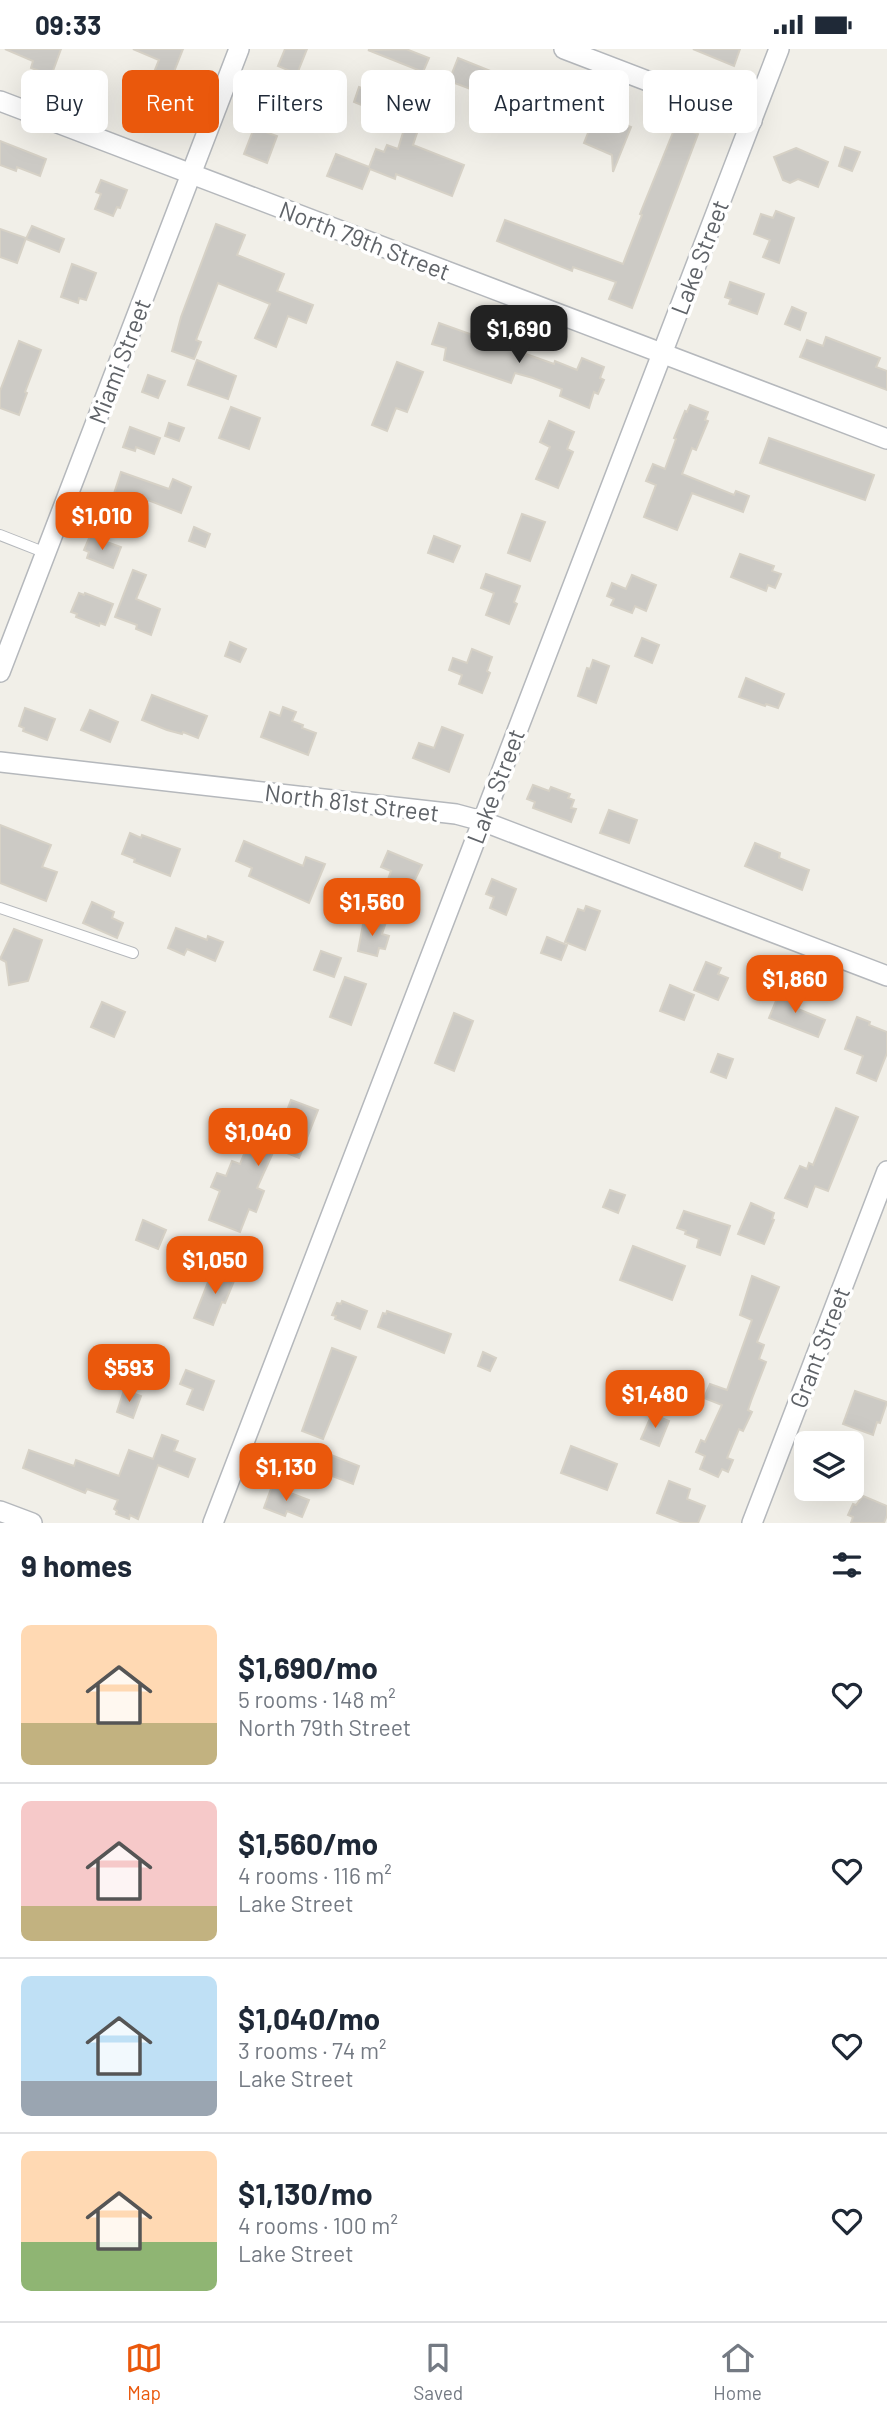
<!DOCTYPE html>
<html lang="en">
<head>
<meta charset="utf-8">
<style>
	body { margin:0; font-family:Barlow,sans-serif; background:#f6f6f7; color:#1f2937; height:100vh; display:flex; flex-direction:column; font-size:26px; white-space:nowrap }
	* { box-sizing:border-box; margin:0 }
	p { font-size:23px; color:#747a83 }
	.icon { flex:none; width:38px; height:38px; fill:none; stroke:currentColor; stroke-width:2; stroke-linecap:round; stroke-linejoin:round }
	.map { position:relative; height:1474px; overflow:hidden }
	.drawer { display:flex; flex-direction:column; background:#fff; flex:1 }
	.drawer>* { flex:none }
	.hud { position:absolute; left:21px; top:21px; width:845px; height:63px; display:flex; gap:14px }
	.controls { position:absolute; left:794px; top:1382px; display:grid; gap:14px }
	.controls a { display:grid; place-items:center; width:70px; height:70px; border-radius:10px; background:#fff; box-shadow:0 7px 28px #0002; font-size:35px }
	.price { position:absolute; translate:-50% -60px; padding:0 16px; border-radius:14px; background:#ea580c; color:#fff; font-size:23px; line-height:46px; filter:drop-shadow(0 2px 4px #0008) }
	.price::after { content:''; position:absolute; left:50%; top:42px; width:21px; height:16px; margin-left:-10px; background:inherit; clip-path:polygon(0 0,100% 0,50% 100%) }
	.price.active { background:#222; color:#fff }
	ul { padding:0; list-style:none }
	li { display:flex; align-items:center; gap:21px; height:175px; padding:0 21px }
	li+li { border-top:2px solid #e0e1e3 }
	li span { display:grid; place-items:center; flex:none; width:196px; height:140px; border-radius:10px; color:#555 }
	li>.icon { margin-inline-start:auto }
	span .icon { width:84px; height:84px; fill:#fffc; stroke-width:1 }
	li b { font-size:30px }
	h2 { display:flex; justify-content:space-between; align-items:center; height:84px; padding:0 21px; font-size:30px }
	.tag { padding:0 24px; border-radius:10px; background:#fff; box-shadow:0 7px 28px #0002; font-size:24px; line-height:63px }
	.tag.active { background:#ea580c; color:#fff }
	.status { display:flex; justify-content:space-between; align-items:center; height:49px; padding:0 35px; background:#fff; direction:ltr }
	.status svg { height:19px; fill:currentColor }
	.tab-bar { display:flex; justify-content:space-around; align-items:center; height:98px; border-top:2px solid #e0e1e3; background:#fff; font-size:19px; color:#747a83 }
	.tab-bar a { display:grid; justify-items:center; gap:4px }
	.tab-bar .active { color:#ea580c }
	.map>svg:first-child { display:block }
	.building { fill:#cccac5; stroke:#d6d1c6; stroke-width:2 }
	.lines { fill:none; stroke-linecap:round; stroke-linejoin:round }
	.lane-casing { stroke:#b5b8bc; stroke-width:12 }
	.street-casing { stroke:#b5b8bc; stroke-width:22 }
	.lane { stroke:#fff; stroke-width:10 }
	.street { stroke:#fff; stroke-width:19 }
	.labels { text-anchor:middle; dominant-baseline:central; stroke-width:7; stroke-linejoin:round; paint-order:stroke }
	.street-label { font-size:24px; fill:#5f6368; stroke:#fff }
</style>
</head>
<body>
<div class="status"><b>09:33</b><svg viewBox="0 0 49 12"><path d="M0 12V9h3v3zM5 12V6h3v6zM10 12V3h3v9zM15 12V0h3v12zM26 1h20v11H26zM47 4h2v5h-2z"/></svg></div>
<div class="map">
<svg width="887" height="1474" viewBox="0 0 887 1474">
	<rect width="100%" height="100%" fill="#f1efe8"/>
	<g class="building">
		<polygon points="5,0 61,0 50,30 37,25 39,22 31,19 33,12"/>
		<polygon points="133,0 183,0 168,38 181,43 169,72 139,60 159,11"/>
		<polygon points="285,0 307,0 297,25 278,17"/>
		<polygon points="406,0 429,9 423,23 368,1"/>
		<polygon points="693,0 740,0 734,17"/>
		<polygon points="458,9 523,35 516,52 486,41 484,45 449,32"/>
		<polygon points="359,38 392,51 386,66 354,53"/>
		<polygon points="552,46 572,54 565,72 545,65"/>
		<polygon points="290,55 302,60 296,77 283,72"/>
		<polygon points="611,70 631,78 613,123 612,106 584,94 592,74 607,80"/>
		<polygon points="676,76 698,85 632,259 609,250 616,233 573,218 572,222 497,192 505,171 623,215 642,166 640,165"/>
		<polygon points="405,77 418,81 413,96 464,116 452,147 396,125 395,130 370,120 362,140 327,127 336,105 369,118 376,100 384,103 387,96 398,100"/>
		<polygon points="254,79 277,87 267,114 244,105"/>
		<polygon points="0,92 46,110 40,127 17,118 16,122 0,116"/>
		<polygon points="845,98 860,103 852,122 839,117"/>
		<polygon points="796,99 828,113 818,138 798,130 790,134 783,131 774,108"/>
		<polygon points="101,131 127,141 120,159 117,158 113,167 95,160 101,145 96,143"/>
		<polygon points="776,162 794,169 779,214 763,208 770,191 754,185 761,165 773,169"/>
		<polygon points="216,175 245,186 237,206 284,225 277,242 313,256 306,274 288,267 276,298 255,289 270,255 218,234 196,291 201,293 194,310 172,302 181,268"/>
		<polygon points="32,177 64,190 59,203 26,190"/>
		<polygon points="0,180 26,189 17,214 0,208"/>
		<polygon points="72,215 96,224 86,251 79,249 78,254 61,248"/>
		<polygon points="730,233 764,245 757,265 729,255 731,250 725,248"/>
		<polygon points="792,258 806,264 800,281 785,275"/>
		<polygon points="439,274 554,315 555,312 577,321 582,309 604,318 600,329 604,331 598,345 594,343 589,359 560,347 562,340 533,329 515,324 511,334 444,311 446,299 432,295"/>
		<polygon points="826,288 880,309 876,318 887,322 887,341 800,308 807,291 823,297"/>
		<polygon points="19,292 41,301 25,343 27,344 19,366 0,359 0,342"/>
		<polygon points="197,311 236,327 228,350 188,336"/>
		<polygon points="397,313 423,323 407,363 396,359 387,382 372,376"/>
		<polygon points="148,326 165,332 158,349 142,343"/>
		<polygon points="690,356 708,363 705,371 708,372 696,401 692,399 682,425 734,446 736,442 749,447 743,463 692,444 677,481 644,468 656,436 646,432 653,415 665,420 676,390 674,389 685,362 687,363"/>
		<polygon points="231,358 260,369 249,400 219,389"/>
		<polygon points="549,372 574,383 567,400 573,403 558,439 536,430 550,398 540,393"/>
		<polygon points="169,374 184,379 179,392 165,387"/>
		<polygon points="130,378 160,389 154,405 136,398 135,402 123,398"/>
		<polygon points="769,389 874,426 865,451 760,414"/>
		<polygon points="121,423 169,440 173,430 191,438 181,464 148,451 140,472 133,469 131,474 107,466"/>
		<polygon points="522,465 545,473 530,512 508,504"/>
		<polygon points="194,478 210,485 205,498 189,492"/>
		<polygon points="90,487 121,498 113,519 87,509 89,503 84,501"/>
		<polygon points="434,487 460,497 453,513 428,504"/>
		<polygon points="740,505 774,517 772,522 781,525 775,539 768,536 766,542 731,528"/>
		<polygon points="133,521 146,526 136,550 160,560 151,586 136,580 137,576 115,568"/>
		<polygon points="486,525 520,537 514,553 517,555 509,575 486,566 494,544 481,539"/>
		<polygon points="632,526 656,536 646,562 635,557 632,564 611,556 614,550 607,547 612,534 626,540"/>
		<polygon points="79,544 84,546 85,544 113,555 105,576 100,574 99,577 76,568 77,565 71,563"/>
		<polygon points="642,589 659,596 652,614 635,607"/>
		<polygon points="230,593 246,600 240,613 225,607"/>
		<polygon points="472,600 492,608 487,622 490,624 482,644 459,635 462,626 449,621 453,609 467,614"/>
		<polygon points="593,611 609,617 596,654 578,647 587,619 590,620"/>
		<polygon points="746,629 784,645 778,659 766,655 765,657 739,648"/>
		<polygon points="152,646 207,667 198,689 183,683 182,685 167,681 142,671"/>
		<polygon points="283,658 296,663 292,672 303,676 302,679 316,684 308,706 261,688 270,663 280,667"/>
		<polygon points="25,659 55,670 47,691 23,682 24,679 19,677"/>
		<polygon points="90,661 118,673 110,693 81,681"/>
		<polygon points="442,678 463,686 449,723 413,709 419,694 434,699"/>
		<polygon points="533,736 549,742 551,738 570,745 568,749 574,751 571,759 576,760 571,773 533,759 535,753 527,750"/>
		<polygon points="609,761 637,771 629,794 600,784"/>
		<polygon points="0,776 51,796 42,818 57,823 46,852 0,834"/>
		<polygon points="130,784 141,789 142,786 180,800 170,827 134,813 135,810 122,805"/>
		<polygon points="244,792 303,817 306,808 325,815 309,854 249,827 252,819 236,812"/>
		<polygon points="755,794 780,804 779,809 809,821 802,841 745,817"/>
		<polygon points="388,802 422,816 408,845 386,836 391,822 381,818"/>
		<polygon points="492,830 516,840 506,866 490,859 494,848 486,845"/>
		<polygon points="347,839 364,845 357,865 339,858"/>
		<polygon points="92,853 114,863 112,869 123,874 117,889 83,874"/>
		<polygon points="586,857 600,862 585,901 565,893 578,860 584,862"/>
		<polygon points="364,870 385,876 382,885 389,887 385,900 379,899 377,907 358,902"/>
		<polygon points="176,879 207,891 208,887 223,893 215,912 187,900 184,906 168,899"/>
		<polygon points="14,880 42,891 28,932 9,936 6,913 0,910"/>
		<polygon points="547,888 567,896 561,911 541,904"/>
		<polygon points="321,902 341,909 334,928 314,921"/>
		<polygon points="706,913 721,919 718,925 728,929 718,951 694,941"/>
		<polygon points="345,928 366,935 351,976 330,968"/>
		<polygon points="670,936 694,946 684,971 660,962"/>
		<polygon points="780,942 802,951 798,960 825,971 818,988 769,969"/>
		<polygon points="102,953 125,963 114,988 91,978"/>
		<polygon points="454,964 473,972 454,1022 435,1014"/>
		<polygon points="857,968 870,973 869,976 887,983 887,1004 876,1032 857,1024 863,1007 845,1000"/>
		<polygon points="718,1005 733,1010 726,1029 711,1023"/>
		<polygon points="291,1051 318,1061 299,1109 275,1099 257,1139 264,1142 256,1163 249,1160 240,1183 209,1171 220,1142 211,1138 217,1124 226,1127 232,1112 240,1115 252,1085 275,1094"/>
		<polygon points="836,1059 858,1068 828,1142 815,1137 807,1158 785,1149 800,1117 807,1120 809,1114 813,1116"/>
		<polygon points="610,1141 625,1146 618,1164 603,1158"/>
		<polygon points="751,1154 774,1164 772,1170 774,1171 764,1195 738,1185"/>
		<polygon points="684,1162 730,1177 720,1206 697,1198 699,1190 685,1185 686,1182 677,1179"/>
		<polygon points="143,1171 166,1181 158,1200 136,1191"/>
		<polygon points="633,1197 685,1217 672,1251 620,1231"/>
		<polygon points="214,1218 236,1227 225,1254 222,1253 213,1276 194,1269"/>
		<polygon points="752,1227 779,1238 757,1293 764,1296 759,1310 766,1313 751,1352 748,1361 752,1363 743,1382 739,1380 727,1409 733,1411 728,1423 722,1420 718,1428 700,1420 705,1407 696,1403 701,1391 705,1393 722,1356 704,1349 710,1335 727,1341 752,1271 740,1266"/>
		<polygon points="342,1252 367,1262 360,1280 335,1270 336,1267 332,1266 337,1254 341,1255"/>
		<polygon points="387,1262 451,1285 444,1304 378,1278 383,1264 386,1265"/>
		<polygon points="332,1299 356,1308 323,1390 302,1382"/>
		<polygon points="483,1303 496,1309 490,1322 478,1317"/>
		<polygon points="186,1321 214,1332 203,1361 187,1355 193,1340 180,1335"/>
		<polygon points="124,1341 141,1347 133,1369 117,1363"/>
		<polygon points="855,1342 887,1353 880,1374 877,1373 873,1386 843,1375"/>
		<polygon points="652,1365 669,1372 659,1397 641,1390"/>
		<polygon points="162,1386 178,1392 174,1402 195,1410 188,1428 158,1416 138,1470 130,1466 129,1470 116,1465 117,1462 114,1460 118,1451 87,1440 85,1444 23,1419 29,1401 74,1417 76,1411 119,1427 129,1401 153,1410"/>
		<polygon points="571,1397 617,1415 607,1441 561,1424"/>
		<polygon points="331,1406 359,1417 353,1435 324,1424"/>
		<polygon points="669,1432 690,1440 687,1450 705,1457 698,1474 683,1474 657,1464"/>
		<polygon points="272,1437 309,1451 302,1468 287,1462 285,1467 264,1459"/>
		<polygon points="863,1447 887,1457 887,1466 884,1474 851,1474 853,1468 848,1466 853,1455 856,1456"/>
	</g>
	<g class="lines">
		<defs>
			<g id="lane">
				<polyline points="0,486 46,504"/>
				<polyline points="0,859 133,904"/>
			</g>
			<g id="street">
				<polyline points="564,0 752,72"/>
				<polyline points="0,52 887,390"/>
				<polyline points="0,623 239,0"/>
				<polyline points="0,713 456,765 482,772 887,927"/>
				<polyline points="0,1462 32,1474"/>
				<polyline points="213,1474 779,0"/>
				<polyline points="752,1474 887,1122"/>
			</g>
		</defs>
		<use href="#lane" class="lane-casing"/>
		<use href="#street" class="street-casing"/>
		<use href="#lane" class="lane"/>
		<use href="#street" class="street"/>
	</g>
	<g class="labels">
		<g class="street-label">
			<text transform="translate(365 191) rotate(21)">North 79th Street</text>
			<text transform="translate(699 208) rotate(-69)">Lake Street</text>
			<text transform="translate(119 312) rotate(-69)">Miami Street</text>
			<text transform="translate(495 737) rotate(-69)">Lake Street</text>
			<text transform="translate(352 753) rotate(7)">North 81st Street</text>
			<text transform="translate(819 1298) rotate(-69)">Grant Street</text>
		</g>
	</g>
</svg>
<div class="controls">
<a><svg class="icon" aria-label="layers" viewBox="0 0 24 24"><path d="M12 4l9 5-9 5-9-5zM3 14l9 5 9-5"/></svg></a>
</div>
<b class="price active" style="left:519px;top:316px">$1,690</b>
<b class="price" style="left:102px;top:503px">$1,010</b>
<b class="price" style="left:372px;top:889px">$1,560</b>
<b class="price" style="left:795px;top:966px">$1,860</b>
<b class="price" style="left:258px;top:1119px">$1,040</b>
<b class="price" style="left:215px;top:1247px">$1,050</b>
<b class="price" style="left:129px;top:1355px">$593</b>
<b class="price" style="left:655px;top:1381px">$1,480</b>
<b class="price" style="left:286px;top:1454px">$1,130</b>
<div class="hud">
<a class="tag">Buy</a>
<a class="tag active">Rent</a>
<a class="tag">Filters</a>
<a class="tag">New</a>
<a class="tag">Apartment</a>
<a class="tag">House</a>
</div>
</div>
<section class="drawer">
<h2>9 homes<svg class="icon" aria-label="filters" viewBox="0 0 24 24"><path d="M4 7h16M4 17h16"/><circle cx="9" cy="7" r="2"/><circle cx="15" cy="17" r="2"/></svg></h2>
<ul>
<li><span style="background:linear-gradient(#ffd9b3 70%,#c2b280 0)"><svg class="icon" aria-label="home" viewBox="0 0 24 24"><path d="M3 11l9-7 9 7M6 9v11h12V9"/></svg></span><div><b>$1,690/mo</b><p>5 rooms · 148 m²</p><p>North 79th Street</p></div><svg class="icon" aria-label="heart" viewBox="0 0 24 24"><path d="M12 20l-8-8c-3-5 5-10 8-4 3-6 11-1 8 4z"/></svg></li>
<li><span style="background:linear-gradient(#f6c9c9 75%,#c2b280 0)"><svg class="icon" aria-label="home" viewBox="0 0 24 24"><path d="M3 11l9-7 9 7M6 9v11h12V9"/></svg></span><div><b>$1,560/mo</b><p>4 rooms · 116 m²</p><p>Lake Street</p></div><svg class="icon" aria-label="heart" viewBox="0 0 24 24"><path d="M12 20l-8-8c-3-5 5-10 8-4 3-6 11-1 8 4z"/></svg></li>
<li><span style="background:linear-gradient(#bfe0f5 75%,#9aa5b1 0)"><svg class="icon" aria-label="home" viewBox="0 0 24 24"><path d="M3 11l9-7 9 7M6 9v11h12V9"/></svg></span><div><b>$1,040/mo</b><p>3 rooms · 74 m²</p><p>Lake Street</p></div><svg class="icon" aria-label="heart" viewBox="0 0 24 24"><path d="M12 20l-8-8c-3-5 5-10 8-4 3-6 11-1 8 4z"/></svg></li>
<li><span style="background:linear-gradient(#ffd9b3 65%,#8fb573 0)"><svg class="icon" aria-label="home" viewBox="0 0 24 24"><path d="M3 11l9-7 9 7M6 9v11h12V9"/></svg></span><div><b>$1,130/mo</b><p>4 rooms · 100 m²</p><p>Lake Street</p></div><svg class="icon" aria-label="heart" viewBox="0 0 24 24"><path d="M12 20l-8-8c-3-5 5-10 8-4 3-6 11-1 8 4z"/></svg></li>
</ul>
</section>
<nav class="tab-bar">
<a class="active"><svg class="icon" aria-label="map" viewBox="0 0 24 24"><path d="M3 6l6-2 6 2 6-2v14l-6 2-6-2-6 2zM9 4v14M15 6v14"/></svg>Map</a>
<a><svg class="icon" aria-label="saved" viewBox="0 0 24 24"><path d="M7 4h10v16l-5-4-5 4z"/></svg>Saved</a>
<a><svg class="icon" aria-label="home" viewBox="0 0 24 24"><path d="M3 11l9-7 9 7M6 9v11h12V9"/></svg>Home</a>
</nav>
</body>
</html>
